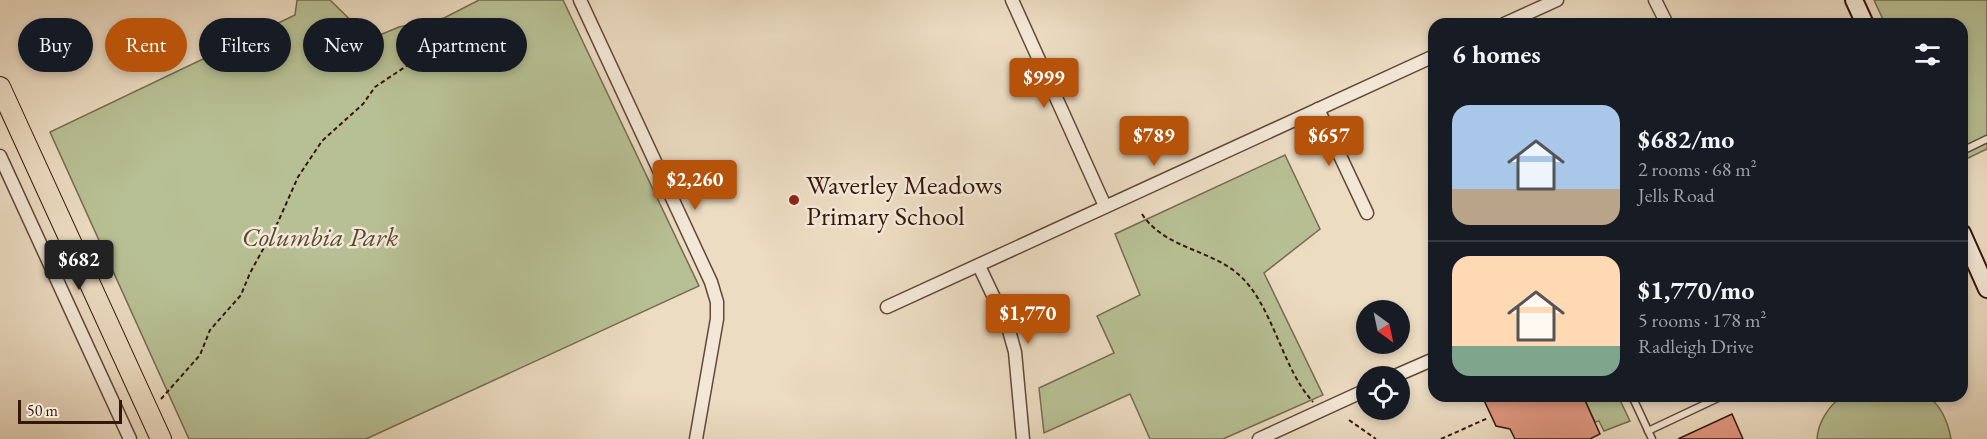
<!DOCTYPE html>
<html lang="en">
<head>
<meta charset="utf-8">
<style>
	body { margin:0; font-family:"EB Garamond",serif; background:#20242c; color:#f1f3f6; height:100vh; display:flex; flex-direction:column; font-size:22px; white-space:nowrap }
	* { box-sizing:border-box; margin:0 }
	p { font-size:20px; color:#9ea1a6 }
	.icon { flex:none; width:33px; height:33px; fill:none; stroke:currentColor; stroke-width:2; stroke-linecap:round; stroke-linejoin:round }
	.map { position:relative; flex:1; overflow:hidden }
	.panel { position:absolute; left:1428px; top:18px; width:540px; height:384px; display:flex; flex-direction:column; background:#171b24; border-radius:18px; box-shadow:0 3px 9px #0003 }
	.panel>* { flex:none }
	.guide { position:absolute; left:18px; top:18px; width:570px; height:54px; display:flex; gap:12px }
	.needle { width:39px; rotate:147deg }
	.tools { position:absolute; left:1356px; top:300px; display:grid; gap:12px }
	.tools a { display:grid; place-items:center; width:54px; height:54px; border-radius:50%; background:#171b24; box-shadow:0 3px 9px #0003; font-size:30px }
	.scale { position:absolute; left:18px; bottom:15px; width:104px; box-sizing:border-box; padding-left:6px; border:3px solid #35160b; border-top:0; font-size:16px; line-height:21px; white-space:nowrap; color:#35160b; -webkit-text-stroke:4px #f3e8d7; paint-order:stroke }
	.price { position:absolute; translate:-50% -51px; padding:0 14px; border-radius:6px; background:#b45309; color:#fff; font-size:20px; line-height:39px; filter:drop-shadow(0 2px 3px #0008) }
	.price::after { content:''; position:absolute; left:50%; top:36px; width:18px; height:14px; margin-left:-9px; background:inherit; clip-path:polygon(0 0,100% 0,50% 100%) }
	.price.current { background:#222; color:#fff }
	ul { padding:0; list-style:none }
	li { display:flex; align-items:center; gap:18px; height:150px; padding:0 24px }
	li+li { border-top:2px solid #363941 }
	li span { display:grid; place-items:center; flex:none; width:168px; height:120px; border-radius:18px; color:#555 }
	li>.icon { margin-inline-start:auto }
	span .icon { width:72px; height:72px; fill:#fffc; stroke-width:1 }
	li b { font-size:26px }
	h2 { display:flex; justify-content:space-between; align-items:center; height:72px; padding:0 24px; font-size:26px }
	.tag { padding:0 21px; border-radius:27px; background:#171b24; box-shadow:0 3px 9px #0003; font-size:21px; line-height:54px }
	.tag.current { background:#b45309; color:#fff }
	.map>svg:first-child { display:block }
	.green { fill:#b7c094; stroke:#766b50; stroke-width:1.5 }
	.building { fill:#e09781; stroke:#35160b; stroke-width:1.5 }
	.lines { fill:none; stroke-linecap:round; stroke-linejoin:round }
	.lane-casing { stroke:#634839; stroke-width:9 }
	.street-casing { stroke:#634839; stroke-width:15 }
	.secondary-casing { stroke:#35160b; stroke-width:20 }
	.primary-casing { stroke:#35160b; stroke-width:22 }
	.path { stroke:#35160b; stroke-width:2; stroke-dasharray:4.5 3; stroke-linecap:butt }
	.lane { stroke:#f3e8d7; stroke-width:6 }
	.street { stroke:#f3e8d7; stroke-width:12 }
	.secondary { stroke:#f3e8d7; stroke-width:16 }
	.primary { stroke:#ecdcc2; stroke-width:20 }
	.poi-dot { fill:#8f2418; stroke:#f3e8d7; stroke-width:2 }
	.labels { text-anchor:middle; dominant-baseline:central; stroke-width:5; stroke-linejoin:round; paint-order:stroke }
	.poi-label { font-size:27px; fill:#35160b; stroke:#f3e8d7; text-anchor:start }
	.park-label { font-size:27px; font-style:italic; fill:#5c4934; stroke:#f3e8d7 }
</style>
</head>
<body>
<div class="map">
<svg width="1987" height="439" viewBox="0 0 1987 439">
	<rect width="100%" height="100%" fill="#ecdcc2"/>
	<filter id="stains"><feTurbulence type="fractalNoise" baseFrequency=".00333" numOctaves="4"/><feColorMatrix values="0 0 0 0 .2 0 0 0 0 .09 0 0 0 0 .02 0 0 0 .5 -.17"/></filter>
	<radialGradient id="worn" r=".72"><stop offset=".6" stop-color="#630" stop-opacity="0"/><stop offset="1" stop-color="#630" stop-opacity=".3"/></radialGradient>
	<g class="green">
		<polygon points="297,0 330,0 370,39 399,27 444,18 479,0 563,0 699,286 366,439 189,439 50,132 295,15"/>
		<polygon points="1874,0 1987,0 1987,149 1962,161 1962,24 1885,24"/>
		<polygon points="1285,155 1320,229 1264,273 1323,395 1223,439 1150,439 1130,394 1044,433 1039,388 1114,353 1097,316 1140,295 1115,234"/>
		<polygon points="1583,396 1618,396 1630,421 1604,431 1599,421 1595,422"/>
		<path d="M1842,396h85c15,10 21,26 24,43h-134c1,-17 12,-33 25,-43z"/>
	</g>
	<g class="building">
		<polygon points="472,19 478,42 418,56 412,33"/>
		<polygon points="1482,396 1583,396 1600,434 1590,439 1515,439 1510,429 1496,426"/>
		<polygon points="1732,414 1743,439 1678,439"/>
	</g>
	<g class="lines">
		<defs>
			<g id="lane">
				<polyline points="1962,151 1987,139"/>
				<polyline points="1632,396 1652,439"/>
				<polyline points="1648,431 1718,398"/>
			</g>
			<g id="street">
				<polyline points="580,0 711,282 717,302 717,319 696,439"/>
				<polyline points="1012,0 1105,206"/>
				<polyline points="1655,0 1667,24"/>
				<polyline points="1504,24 1557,0"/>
				<polyline points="1318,109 1367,213"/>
				<polyline points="0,156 130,439"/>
				<polyline points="979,266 1008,327 1015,352 1023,439"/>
				<polyline points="887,307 1434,56"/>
				<polyline points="1395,376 1434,359"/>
				<polyline points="1259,439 1366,390"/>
			</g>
			<g id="secondary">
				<polyline points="1854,0 1865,24"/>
				<polyline points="1962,233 1987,289"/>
			</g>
			<polyline id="primary" points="0,87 161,439"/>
		</defs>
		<use href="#lane" class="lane-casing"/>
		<use href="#street" class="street-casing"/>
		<use href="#secondary" class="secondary-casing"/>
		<use href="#primary" class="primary-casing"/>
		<g class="path">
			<path d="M1142,214c22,34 67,35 96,60 35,30 43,93 75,128"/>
			<polyline points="161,399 200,355 210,330 241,295 250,273 278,222 298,177 322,141 363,104 375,87 411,63 479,48 496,38"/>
			<polyline points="1349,420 1376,439"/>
			<polyline points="1441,439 1488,418"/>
		</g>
		<use href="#lane" class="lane"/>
		<use href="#street" class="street"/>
		<use href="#secondary" class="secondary"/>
		<use href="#primary" class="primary"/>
	</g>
	<circle class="poi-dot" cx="794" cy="200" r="6"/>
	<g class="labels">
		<g class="poi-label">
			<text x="806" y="184">Waverley Meadows<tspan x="806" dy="31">Primary School</tspan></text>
		</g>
		<g class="park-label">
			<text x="320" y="236">Columbia Park</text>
		</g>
	</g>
	<rect width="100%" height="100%" filter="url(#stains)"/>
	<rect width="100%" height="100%" fill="url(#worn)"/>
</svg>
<div class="tools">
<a><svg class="needle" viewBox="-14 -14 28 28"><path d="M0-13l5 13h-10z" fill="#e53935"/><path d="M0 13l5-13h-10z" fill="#9ea1a6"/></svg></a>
<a><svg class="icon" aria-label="locate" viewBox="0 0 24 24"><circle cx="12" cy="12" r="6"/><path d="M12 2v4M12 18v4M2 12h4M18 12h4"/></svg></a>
</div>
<div class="scale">50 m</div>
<b class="price" style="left:1044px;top:109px">$999</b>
<b class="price" style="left:1154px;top:167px">$789</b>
<b class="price" style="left:1329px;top:167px">$657</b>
<b class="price" style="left:695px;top:211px">$2,260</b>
<b class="price current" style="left:79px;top:291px">$682</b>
<b class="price" style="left:1028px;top:345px">$1,770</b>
<div class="guide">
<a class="tag">Buy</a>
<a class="tag current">Rent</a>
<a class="tag">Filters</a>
<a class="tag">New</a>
<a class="tag">Apartment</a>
</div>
<section class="panel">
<h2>6 homes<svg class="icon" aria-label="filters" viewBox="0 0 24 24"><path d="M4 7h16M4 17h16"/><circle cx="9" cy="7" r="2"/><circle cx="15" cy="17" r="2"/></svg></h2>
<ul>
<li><span style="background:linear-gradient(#a9c7e8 70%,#b9a48a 0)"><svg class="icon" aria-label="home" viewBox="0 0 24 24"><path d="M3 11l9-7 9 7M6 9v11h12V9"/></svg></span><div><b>$682/mo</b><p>2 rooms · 68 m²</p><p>Jells Road</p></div></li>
<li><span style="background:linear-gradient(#ffd9b3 75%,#7fa58c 0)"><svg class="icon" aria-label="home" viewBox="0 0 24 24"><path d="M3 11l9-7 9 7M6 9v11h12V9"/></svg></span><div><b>$1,770/mo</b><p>5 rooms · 178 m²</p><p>Radleigh Drive</p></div></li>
</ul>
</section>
</div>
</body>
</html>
